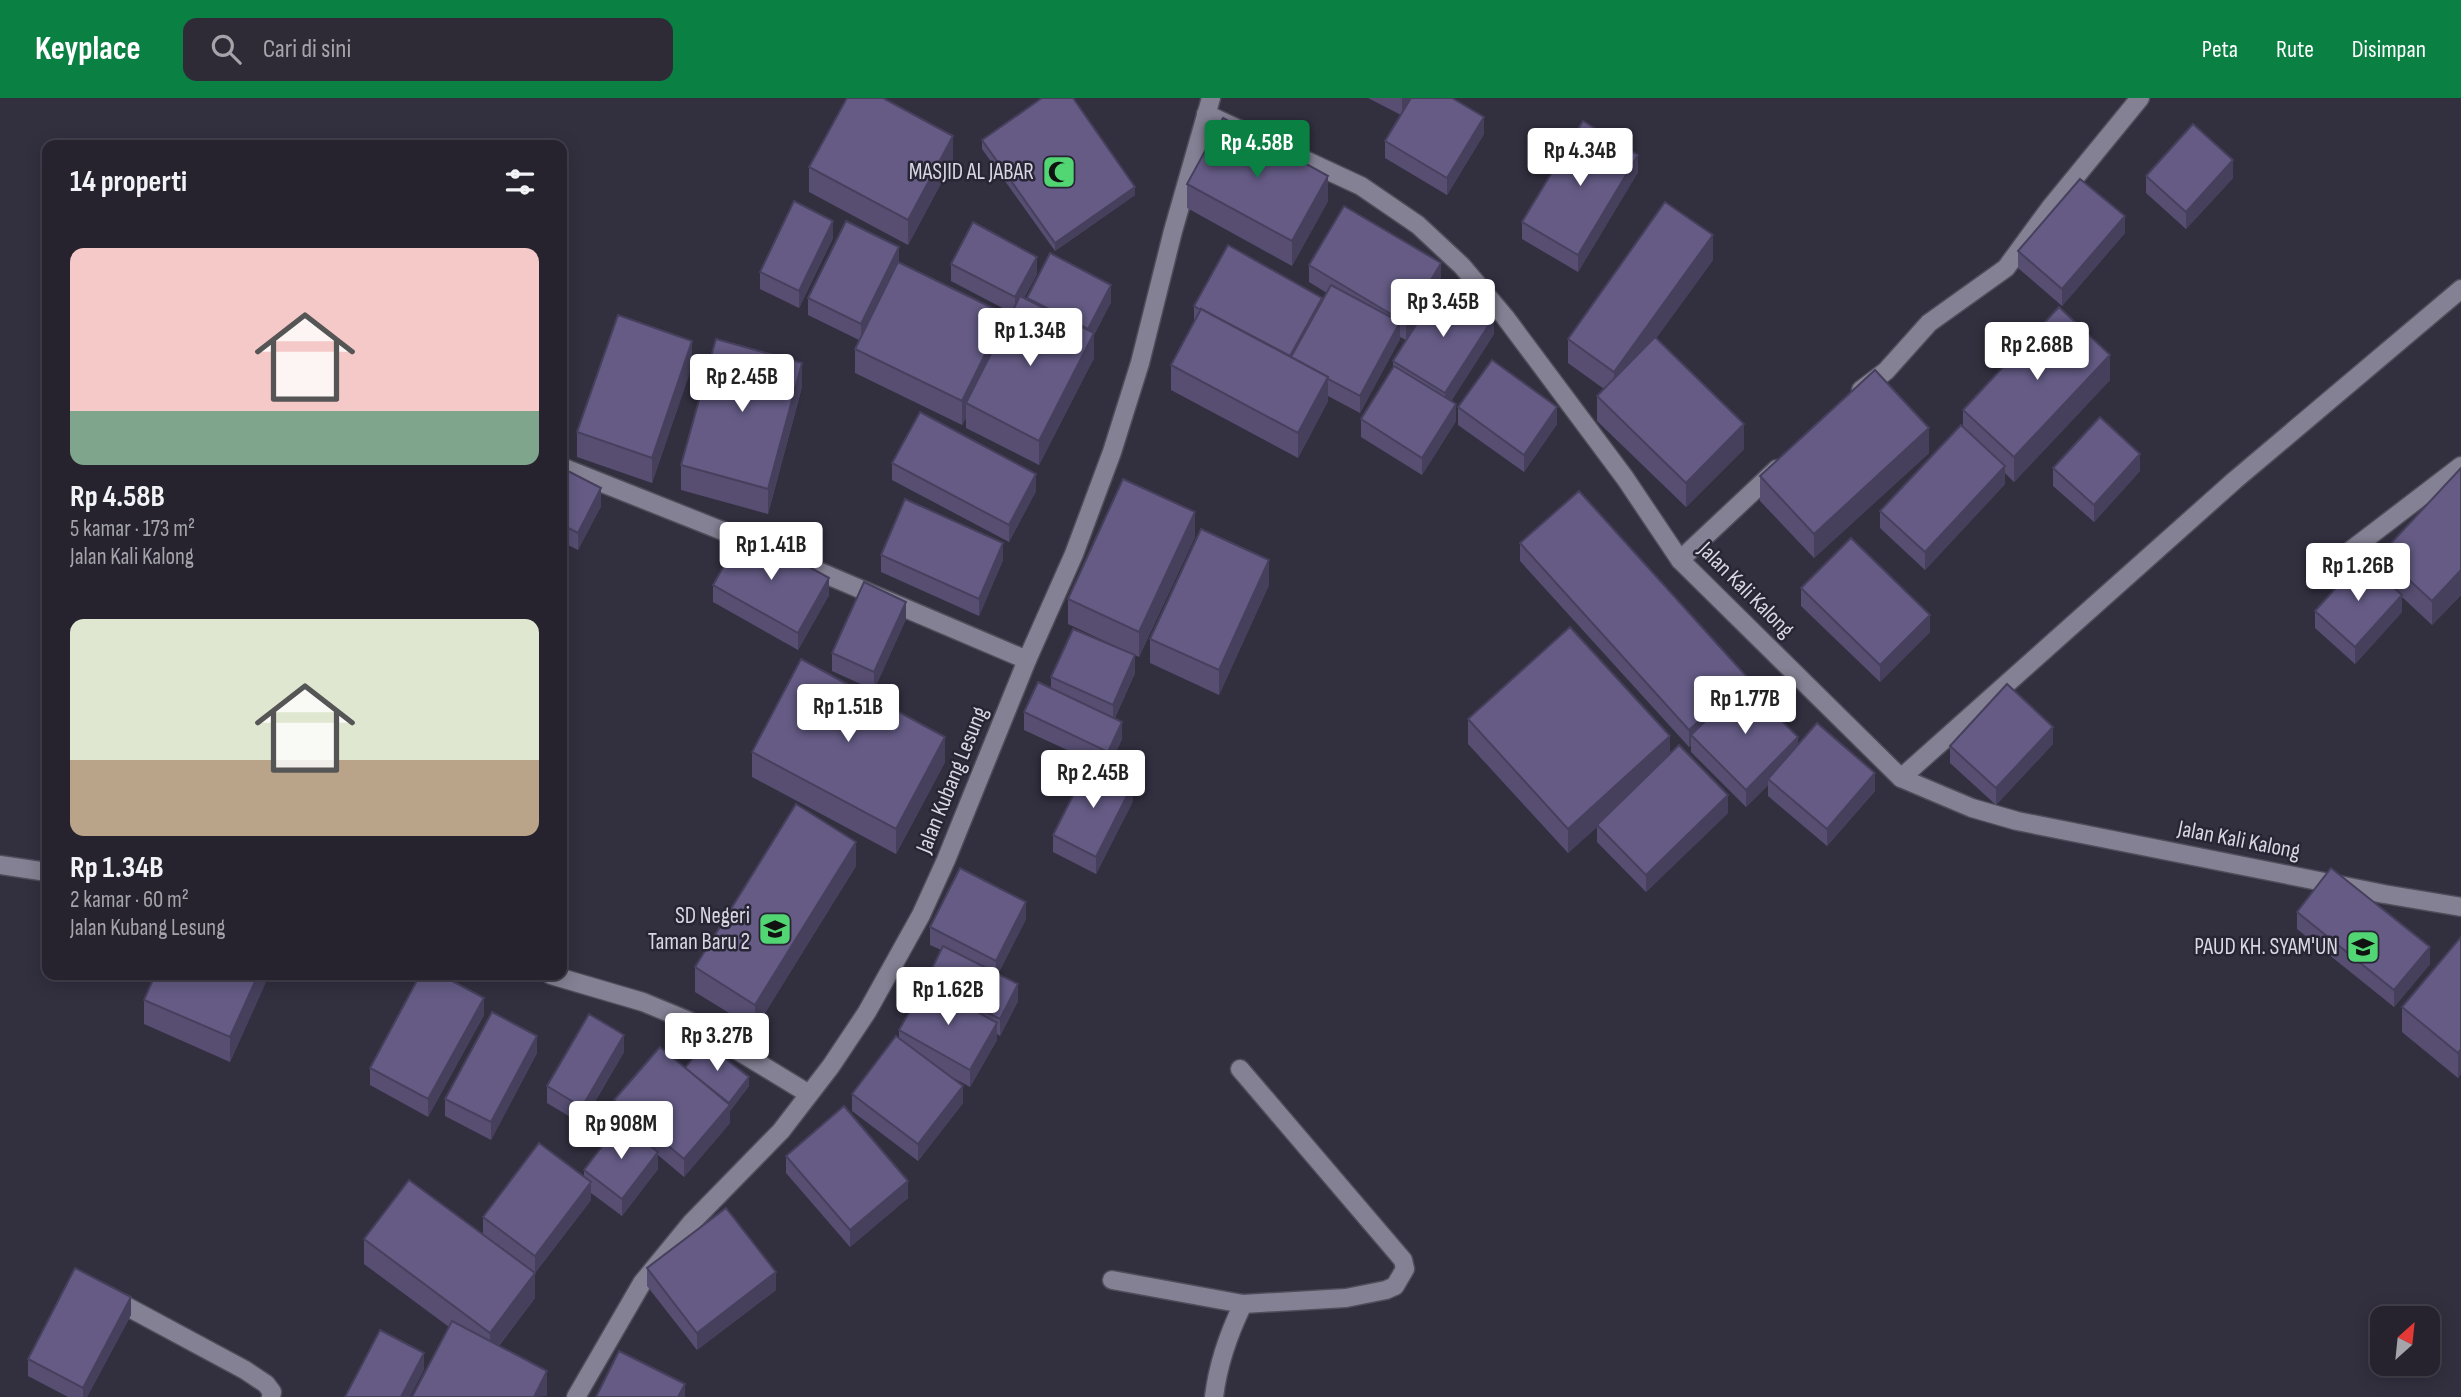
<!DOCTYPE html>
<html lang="id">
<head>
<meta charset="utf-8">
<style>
	body { margin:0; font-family:"Sofia Sans Condensed",sans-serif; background:#2e2b37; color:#f1f3f6; height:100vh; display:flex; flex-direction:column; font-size:26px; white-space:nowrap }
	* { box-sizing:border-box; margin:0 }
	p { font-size:23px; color:#a4a4aa }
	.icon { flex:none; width:38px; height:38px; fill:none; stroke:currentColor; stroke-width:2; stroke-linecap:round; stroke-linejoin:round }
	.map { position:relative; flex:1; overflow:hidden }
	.details { position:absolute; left:42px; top:42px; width:525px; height:840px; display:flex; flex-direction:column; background:#26232f; border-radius:14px; box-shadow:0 4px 18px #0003,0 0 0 2px #42404b }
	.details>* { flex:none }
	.needle { width:46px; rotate:27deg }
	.tools { position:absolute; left:2370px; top:1208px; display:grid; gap:14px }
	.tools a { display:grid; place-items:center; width:70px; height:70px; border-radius:14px; background:#26232f; box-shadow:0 4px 18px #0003,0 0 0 2px #42404b; font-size:35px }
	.price { position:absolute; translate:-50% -60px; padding:0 16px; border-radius:7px; background:#fff; color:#222; font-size:23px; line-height:46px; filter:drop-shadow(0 2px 4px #0008) }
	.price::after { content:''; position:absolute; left:50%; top:42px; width:21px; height:16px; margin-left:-10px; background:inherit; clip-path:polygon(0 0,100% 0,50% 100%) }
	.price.selected { background:#0b8043; color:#fff }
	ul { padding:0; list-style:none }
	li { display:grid; align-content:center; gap:14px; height:371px; padding:0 28px }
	li span { display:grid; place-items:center; height:217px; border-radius:14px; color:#555 }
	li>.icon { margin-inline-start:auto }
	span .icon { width:126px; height:126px; fill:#fffc; stroke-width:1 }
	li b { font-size:30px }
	h2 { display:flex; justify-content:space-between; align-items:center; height:84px; padding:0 28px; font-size:30px }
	header { display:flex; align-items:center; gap:42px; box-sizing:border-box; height:98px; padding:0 35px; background:#0b8043; color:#fff }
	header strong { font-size:33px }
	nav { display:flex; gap:38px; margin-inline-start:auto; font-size:24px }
	.search { width:490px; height:63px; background:#2e2b37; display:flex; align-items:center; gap:18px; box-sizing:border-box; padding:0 24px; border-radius:14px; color:#a4a4aa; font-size:26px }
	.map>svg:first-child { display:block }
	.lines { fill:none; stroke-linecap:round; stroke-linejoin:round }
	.street-casing { stroke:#4f4d5a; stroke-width:21 }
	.secondary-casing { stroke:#4f4d5a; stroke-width:21 }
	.street { stroke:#848194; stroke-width:18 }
	.secondary { stroke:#848194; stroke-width:18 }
	.wall { fill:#574e72 }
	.shaded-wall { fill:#47405d }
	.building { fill:#655b85; stroke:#47405d; stroke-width:2 }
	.labels { text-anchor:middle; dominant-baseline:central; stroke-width:5; stroke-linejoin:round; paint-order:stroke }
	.poi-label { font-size:23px; fill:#d9d7e2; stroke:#282534; text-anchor:end }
	.street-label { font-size:23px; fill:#d9d7e2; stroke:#282534 }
</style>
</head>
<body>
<header>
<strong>Keyplace</strong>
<div class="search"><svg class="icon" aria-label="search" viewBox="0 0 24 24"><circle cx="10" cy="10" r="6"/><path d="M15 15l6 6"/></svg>Cari di sini</div>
<nav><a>Peta</a><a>Rute</a><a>Disimpan</a></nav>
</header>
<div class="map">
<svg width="2461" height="1299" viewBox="0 0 2461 1299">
	<rect width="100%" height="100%" fill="#322f3f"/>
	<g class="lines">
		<defs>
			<g id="street">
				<polyline points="1206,16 1361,88 1418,127 1462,168 1505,219 1625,380 1680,462 1901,680 1972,710 2017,723 2384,796 2461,809"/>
				<polyline points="1861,292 1886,273 1929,225 2006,170 2050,110 2140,0"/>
				<polyline points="562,369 763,449"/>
				<polyline points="792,462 1027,562"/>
				<polyline points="1680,462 1777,371"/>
				<polyline points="2325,472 2461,368"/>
				<polyline points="1901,680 2235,382 2461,191"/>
				<polyline points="0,767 47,774"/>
				<polyline points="551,877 643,904 689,923 809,996"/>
				<polyline points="1112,1182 1243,1206"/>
				<polyline points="111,1200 245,1272 266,1286 272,1294 271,1299"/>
				<path d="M1214,1299c4,-34 14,-62 29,-93l103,-6 40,-8 9,-4 10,-17 -2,-9 -163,-191"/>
			</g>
			<polyline id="secondary" points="576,1299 642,1185 692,1124 781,1033 831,968 867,914 921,817 946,762 1027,562 1074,456 1112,354 1140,265 1173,133 1211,0"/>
		</defs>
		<use href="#street" class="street-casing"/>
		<use href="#secondary" class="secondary-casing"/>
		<use href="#street" class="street"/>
		<use href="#secondary" class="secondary"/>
	</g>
	<g class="wall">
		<polygon points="1368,0 1452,0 1484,36 1447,97 1385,60 1385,43 1401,17"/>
		<polygon points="982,42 1135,97 1055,153 982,51"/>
		<polygon points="953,63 908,147 809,94 809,69"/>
		<polygon points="1638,74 1578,174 1522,141 1522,124"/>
		<polygon points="2146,78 2233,80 2186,131 2146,95"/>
		<polygon points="1187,86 1328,103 1292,168 1187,110"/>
		<polygon points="2125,135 2062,208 2018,170 2018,153"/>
		<polygon points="833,140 799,210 760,191 760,174"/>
		<polygon points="1713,162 1656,240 1744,351 1686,409 1597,323 1597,298 1604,291 1568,265 1568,241"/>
		<polygon points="899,164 1005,229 1012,215 951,183 951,166 1037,176 1024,200 1027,201 1111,204 1094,237 1094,260 1039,367 966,330 966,320 962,327 855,275 855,251 859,242 808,217 808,200"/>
		<polygon points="1309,167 1441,182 1406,242 1400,239 1400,241 1360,315 1328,298 1328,303 1298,360 1171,292 1171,267 1194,225 1194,208 1322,203 1327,195 1309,184"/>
		<polygon points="1494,236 1451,303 1456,323 1422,377 1361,339 1361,321 1393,270 1393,263"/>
		<polygon points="692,268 652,385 577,359 577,334"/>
		<polygon points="2110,282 2014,384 2005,375 2005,386 1925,472 1880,430 1880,413 1963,329 1963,312"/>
		<polygon points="802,289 768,416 681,392 681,367"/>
		<polygon points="1458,309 1557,326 1524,374 1458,327"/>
		<polygon points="1929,355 1814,460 1760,403 1760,378"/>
		<polygon points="892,365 1036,393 1009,444 892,382"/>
		<polygon points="562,370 601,408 578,452 562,444"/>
		<polygon points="2053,370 2140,373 2094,424 2053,388"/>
		<polygon points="2461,370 2461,497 2432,527 2402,499 2402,514 2355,566 2315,530 2315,513 2381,479 2381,456"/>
		<polygon points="1195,439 1139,559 1068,526 1068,501"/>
		<polygon points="1520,445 1747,588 1798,647 1875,693 1827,748 1768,698 1768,687 1746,709 1691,654 1691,647 1689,649 1520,463"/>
		<polygon points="881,457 1003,462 979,518 881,474"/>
		<polygon points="713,487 829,497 798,552 713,504"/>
		<polygon points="1269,487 1219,597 1150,565 1150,541"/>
		<polygon points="1801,490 1930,534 1880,584 1801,508"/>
		<polygon points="906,521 874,592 832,573 832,555"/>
		<polygon points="1135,575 1115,620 1122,641 1108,671 1024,632 1024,614 1051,590 1051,579"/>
		<polygon points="1468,621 1670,655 1728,715 1646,794 1597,744 1597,729 1568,755 1468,646"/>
		<polygon points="2053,646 1996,707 1950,665 1950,648"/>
		<polygon points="752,654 945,664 896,756 752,679"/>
		<polygon points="1133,703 1096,776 1053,754 1053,737"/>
		<polygon points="856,768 755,931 695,894 695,869"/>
		<polygon points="2297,814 2430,866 2394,909 2297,831"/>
		<polygon points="1026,821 998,876 1018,903 1000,938 997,936 997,942 970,989 948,977 963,1005 918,1063 852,1013 852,996 899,940 899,932 926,886 926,883 941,852 930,847 930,829"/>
		<polygon points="2461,839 2461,976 2458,980 2402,934 2402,909"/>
		<polygon points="269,877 230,964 144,926 144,902"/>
		<polygon points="484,917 428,1019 370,987 370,970"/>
		<polygon points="624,954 582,1026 547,1005 547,988"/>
		<polygon points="537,955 491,1042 445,1018 445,1001"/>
		<polygon points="685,970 749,988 730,1013 730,1025 684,1079 658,1057 658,1071 622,1118 591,1095 591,1102 535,1175 535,1200 499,1248 547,1298 449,1229 364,1166 364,1141 483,1136 483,1119 584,1079 584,1072 632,1034 614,1019 614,1002"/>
		<polygon points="786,1058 908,1100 850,1149 786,1075"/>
		<polygon points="647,1170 776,1192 697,1252 647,1188"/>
		<polygon points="131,1217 87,1299 68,1299 28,1278 28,1261"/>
	</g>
	<g class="shaded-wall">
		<polygon points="1402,0 1411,0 1402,18"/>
		<polygon points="1484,19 1484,36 1447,97 1447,80"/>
		<polygon points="953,38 953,63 908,147 908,122"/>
		<polygon points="1638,57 1638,74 1578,174 1578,157"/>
		<polygon points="2233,62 2233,80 2186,131 2186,114"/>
		<polygon points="1328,78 1328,103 1292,168 1292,143"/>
		<polygon points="1135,89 1135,97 1055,153 1055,145"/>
		<polygon points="2125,118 2125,135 2062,208 2062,191"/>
		<polygon points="833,123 833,140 799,210 799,193"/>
		<polygon points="1713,137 1713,162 1614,299 1614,274"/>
		<polygon points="899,149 899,167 861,243 861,226"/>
		<polygon points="1037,159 1037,176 1015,216 1015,199"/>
		<polygon points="1441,165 1441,182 1406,242 1406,225"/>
		<polygon points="1111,187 1111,204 1094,237 1094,260 1039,367 1039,343 1088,231"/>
		<polygon points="1322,200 1322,217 1296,263 1288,261"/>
		<polygon points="1005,216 1005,241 966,305 966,320 962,327 962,303"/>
		<polygon points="1494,219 1494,236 1445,313 1445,295"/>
		<polygon points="1400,224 1400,241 1360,315 1360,298"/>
		<polygon points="692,243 692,268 652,385 652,360"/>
		<polygon points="2110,257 2110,282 2014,384 2014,359"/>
		<polygon points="802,265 802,289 768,416 768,391"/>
		<polygon points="1328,279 1328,303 1298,360 1298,335"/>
		<polygon points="1456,306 1456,323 1422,377 1422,360"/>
		<polygon points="1557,309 1557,326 1524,374 1524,357"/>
		<polygon points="1744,326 1744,351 1686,409 1686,385"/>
		<polygon points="1929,330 1929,355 1814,460 1814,436"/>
		<polygon points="2140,356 2140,373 2094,424 2094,407"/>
		<polygon points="2005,368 2005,386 1925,472 1925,454"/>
		<polygon points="1036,376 1036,393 1009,444 1009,427"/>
		<polygon points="601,390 601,408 578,452 578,435"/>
		<polygon points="1195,414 1195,439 1139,559 1139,534"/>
		<polygon points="1003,445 1003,462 979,518 979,501"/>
		<polygon points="1269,462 1269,487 1219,597 1219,572"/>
		<polygon points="2461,472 2461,497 2432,527 2432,503"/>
		<polygon points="829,480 829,497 798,552 798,535"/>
		<polygon points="2402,497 2402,514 2355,566 2355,549"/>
		<polygon points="906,504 906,521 874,592 874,574"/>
		<polygon points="1930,517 1930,534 1880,584 1880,567"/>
		<polygon points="1135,557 1135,575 1113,624 1113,607"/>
		<polygon points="1747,579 1747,597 1691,637 1691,647 1689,649 1689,632"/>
		<polygon points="1122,624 1122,641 1108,671 1108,654"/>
		<polygon points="2053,629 2053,646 1996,707 1996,690"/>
		<polygon points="1670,638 1670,663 1597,727 1597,729 1568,755 1568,731"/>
		<polygon points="945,639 945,664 896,756 896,731"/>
		<polygon points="1798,639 1798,657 1768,681 1768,687 1746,709 1746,692"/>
		<polygon points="1875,675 1875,693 1827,748 1827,731"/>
		<polygon points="1133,686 1133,703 1096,776 1096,759"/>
		<polygon points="1728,697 1728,715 1646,794 1646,777"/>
		<polygon points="856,744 856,768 755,931 755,907"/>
		<polygon points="1026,804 1026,821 996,880 996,863"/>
		<polygon points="2430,849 2430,866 2394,909 2394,892"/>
		<polygon points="258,877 269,877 230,964 230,939"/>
		<polygon points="1018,886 1018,903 1000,938 1000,921"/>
		<polygon points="484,900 484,917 428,1019 428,1001"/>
		<polygon points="997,925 997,942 970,989 970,972"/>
		<polygon points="624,937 624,954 582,1026 582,1009"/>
		<polygon points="537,938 537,955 491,1042 491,1024"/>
		<polygon points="2461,951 2461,976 2458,980 2458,955"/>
		<polygon points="749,979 749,988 730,1013 730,1025 684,1079 684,1061"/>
		<polygon points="963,988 963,1005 918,1063 918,1046"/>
		<polygon points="658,1054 658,1071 622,1118 622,1101"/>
		<polygon points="908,1083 908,1100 850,1149 850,1132"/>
		<polygon points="591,1084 591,1102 535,1175 535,1158"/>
		<polygon points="776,1174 776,1192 697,1252 697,1235"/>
		<polygon points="535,1175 535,1200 490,1259 490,1235"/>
		<polygon points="131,1199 131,1217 87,1299 83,1299 83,1290"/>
		<polygon points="424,1255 424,1272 410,1299 401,1299"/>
		<polygon points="547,1273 547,1298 534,1299"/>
		<polygon points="685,1286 685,1299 678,1299"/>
	</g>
	<g class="building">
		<polygon points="847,0 883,0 953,38 908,122 809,69"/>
		<polygon points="1042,0 1073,0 1135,89 1055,145 982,42"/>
		<polygon points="1411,0 1452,0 1484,19 1447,80 1385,43"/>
		<polygon points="1223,20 1328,78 1292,143 1187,86"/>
		<polygon points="1583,23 1638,57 1578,157 1522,124"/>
		<polygon points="2193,26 2233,62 2186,114 2146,78"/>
		<polygon points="2080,81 2125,118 2062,191 2018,153"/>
		<polygon points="794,103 833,123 799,193 760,174"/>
		<polygon points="1665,104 1713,137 1614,274 1568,241"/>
		<polygon points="1344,108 1441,165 1406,225 1309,167"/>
		<polygon points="846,123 899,149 861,226 808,200"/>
		<polygon points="973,124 1037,159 1015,199 951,166"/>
		<polygon points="1228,147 1322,200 1290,258 1201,211 1201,212 1194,208"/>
		<polygon points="1050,155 1111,187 1088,231 1027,200"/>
		<polygon points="898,164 1005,216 962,303 855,251"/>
		<polygon points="1442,186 1494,219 1445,295 1393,263"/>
		<polygon points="1331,187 1400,224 1360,298 1328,281 1328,279 1291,259"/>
		<polygon points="1020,198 1094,235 1039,343 966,305"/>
		<polygon points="2059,209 2110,257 2014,359 1963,312"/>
		<polygon points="1201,211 1328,279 1298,335 1171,267"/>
		<polygon points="618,217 692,243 652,360 577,334"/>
		<polygon points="1655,239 1744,326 1686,385 1597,298"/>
		<polygon points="716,241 802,265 768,391 681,367"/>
		<polygon points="1492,262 1557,309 1524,357 1458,309"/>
		<polygon points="1394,268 1456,306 1422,360 1361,321"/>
		<polygon points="1875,272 1929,330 1814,436 1760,378"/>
		<polygon points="920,314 1036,376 1009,427 892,365"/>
		<polygon points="2100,319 2140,356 2094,407 2053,370"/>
		<polygon points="1961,327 2005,368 1925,454 1880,413"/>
		<polygon points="562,370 601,390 578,435 562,427"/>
		<polygon points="2461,370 2461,472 2432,503 2381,456"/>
		<polygon points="1123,381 1195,414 1139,534 1068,501"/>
		<polygon points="1579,393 1747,579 1689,632 1520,445"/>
		<polygon points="905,401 1003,445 979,501 881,457"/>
		<polygon points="1201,431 1269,462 1219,572 1150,541"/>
		<polygon points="744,433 829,480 798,535 713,487"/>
		<polygon points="1851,440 1930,517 1880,567 1801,490"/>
		<polygon points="2362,461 2402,497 2355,549 2315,513"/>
		<polygon points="864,484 906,504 874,574 832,555"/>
		<polygon points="1570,529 1670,638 1568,731 1468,621"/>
		<polygon points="1073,531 1135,557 1113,607 1051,579"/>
		<polygon points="801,561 945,639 896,731 752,654"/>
		<polygon points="1038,584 1122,624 1108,654 1024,614"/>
		<polygon points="1744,585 1798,639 1746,692 1691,637"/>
		<polygon points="2007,586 2053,629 1996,690 1950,648"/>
		<polygon points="1817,625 1875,675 1827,731 1768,681"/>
		<polygon points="1679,647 1728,697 1646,777 1597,727"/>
		<polygon points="1090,664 1133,686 1096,759 1053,737"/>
		<polygon points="796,706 856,744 755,907 695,869"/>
		<polygon points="960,770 1026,804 996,863 930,829"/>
		<polygon points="2331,770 2430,849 2394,892 2297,814"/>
		<polygon points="2461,839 2461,951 2458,955 2402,909"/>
		<polygon points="943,848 1018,886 1000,921 926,883"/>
		<polygon points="155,877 258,877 230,939 144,902"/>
		<polygon points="420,877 441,877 484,900 428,1001 370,970"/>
		<polygon points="926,885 997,925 970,972 899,932"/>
		<polygon points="492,914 537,938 491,1024 445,1001"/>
		<polygon points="589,916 624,937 582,1009 547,988"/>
		<polygon points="896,938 963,988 918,1046 852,996"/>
		<polygon points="705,945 749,979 729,1005 685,970"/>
		<polygon points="660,949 730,1007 684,1061 614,1002"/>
		<polygon points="844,1008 908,1083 850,1132 786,1058"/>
		<polygon points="620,1025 658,1054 622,1101 584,1072"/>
		<polygon points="539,1045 591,1084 535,1158 483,1119"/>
		<polygon points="409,1082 535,1175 490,1235 364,1141"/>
		<polygon points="726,1110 776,1174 697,1235 647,1170"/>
		<polygon points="75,1170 131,1199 83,1290 28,1261"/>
		<polygon points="452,1223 547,1273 534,1299 412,1299"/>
		<polygon points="380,1232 424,1255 401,1299 345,1299"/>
		<polygon points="619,1253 685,1286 678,1299 596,1299"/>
	</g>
	<defs>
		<symbol id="mosque-square" viewBox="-11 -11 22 22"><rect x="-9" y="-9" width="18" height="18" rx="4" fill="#51d673" stroke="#282534"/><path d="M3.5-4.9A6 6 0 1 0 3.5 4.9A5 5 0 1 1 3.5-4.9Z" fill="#111"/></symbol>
		<symbol id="school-square" viewBox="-11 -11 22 22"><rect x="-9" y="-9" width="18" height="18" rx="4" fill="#51d673" stroke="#282534"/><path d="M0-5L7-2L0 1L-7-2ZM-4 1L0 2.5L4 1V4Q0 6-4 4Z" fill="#111"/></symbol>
	</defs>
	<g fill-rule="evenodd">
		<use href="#mosque-square" x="1040" y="55" width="38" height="38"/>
		<use href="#school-square" x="756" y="812" width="38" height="38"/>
		<use href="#school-square" x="2344" y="830" width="38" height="38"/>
	</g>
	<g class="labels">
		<g class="poi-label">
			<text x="1034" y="74">MASJID AL JABAR</text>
			<text x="750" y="818">SD Negeri<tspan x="750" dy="26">Taman Baru 2</tspan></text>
			<text x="2338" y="849">PAUD KH. SYAM'UN</text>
		</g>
		<g class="street-label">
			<text transform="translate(1746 492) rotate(45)">Jalan Kali Kalong</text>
			<text transform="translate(952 682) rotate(-68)">Jalan Kubang Lesung</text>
			<text transform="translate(2239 742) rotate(11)">Jalan Kali Kalong</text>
		</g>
	</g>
</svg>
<div class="tools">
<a><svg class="needle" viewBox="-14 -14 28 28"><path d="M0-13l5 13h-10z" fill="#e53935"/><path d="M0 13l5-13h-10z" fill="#a4a4aa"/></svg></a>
</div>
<b class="price selected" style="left:1257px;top:82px">Rp 4.58B</b>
<b class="price" style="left:1580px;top:90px">Rp 4.34B</b>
<b class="price" style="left:1443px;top:241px">Rp 3.45B</b>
<b class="price" style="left:1030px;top:270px">Rp 1.34B</b>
<b class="price" style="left:2037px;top:284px">Rp 2.68B</b>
<b class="price" style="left:742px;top:316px">Rp 2.45B</b>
<b class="price" style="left:771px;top:484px">Rp 1.41B</b>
<b class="price" style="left:2358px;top:505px">Rp 1.26B</b>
<b class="price" style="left:1745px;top:638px">Rp 1.77B</b>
<b class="price" style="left:848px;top:646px">Rp 1.51B</b>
<b class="price" style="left:1093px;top:712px">Rp 2.45B</b>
<b class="price" style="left:948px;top:929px">Rp 1.62B</b>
<b class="price" style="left:717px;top:975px">Rp 3.27B</b>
<b class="price" style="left:621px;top:1063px">Rp 908M</b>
<section class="details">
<h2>14 properti<svg class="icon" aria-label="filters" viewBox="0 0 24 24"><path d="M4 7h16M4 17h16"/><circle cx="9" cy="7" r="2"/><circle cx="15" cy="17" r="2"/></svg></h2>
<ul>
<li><span style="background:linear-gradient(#f6c9c9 75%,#7fa58c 0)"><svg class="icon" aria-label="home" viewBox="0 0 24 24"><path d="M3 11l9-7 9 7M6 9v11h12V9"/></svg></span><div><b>Rp 4.58B</b><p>5 kamar · 173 m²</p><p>Jalan Kali Kalong</p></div></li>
<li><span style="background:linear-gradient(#dfe7d0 65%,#b9a48a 0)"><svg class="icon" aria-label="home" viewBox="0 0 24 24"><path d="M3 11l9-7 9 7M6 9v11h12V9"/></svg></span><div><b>Rp 1.34B</b><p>2 kamar · 60 m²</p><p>Jalan Kubang Lesung</p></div></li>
</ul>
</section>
</div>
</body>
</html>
